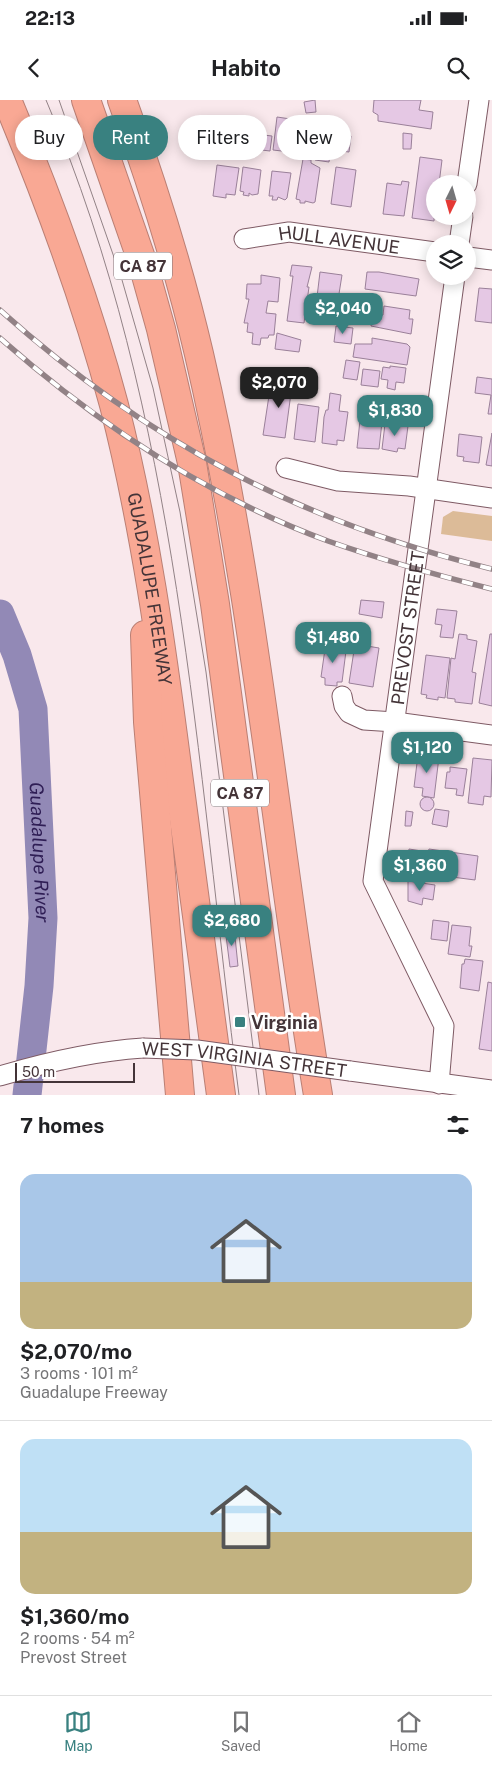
<!DOCTYPE html>
<html lang="en">
<head>
<meta charset="utf-8">
<style>
	body { margin:0; font-family:"Public Sans",sans-serif; background:#f6f6f6; color:#202124; height:100vh; display:flex; flex-direction:column; font-size:19px; white-space:nowrap }
	* { box-sizing:border-box; margin:0 }
	p { font-size:16px; color:#757577 }
	.icon { flex:none; width:28px; height:28px; fill:none; stroke:currentColor; stroke-width:2; stroke-linecap:round; stroke-linejoin:round }
	.map { position:relative; height:995px; overflow:hidden }
	.drawer { display:flex; flex-direction:column; background:#fff; flex:1 }
	.drawer>* { flex:none }
	.banner { position:absolute; left:15px; top:15px; width:462px; height:45px; display:flex; gap:10px }
	.needle { width:32px; rotate:185deg }
	.buttons { position:absolute; left:426px; top:75px; display:grid; gap:10px }
	.buttons a { display:grid; place-items:center; width:50px; height:50px; border-radius:50%; background:#fff; box-shadow:0 2px 12px #0003; font-size:25px }
	.scale { position:absolute; left:15px; bottom:12px; width:120px; box-sizing:border-box; padding-left:5px; border:2px solid #443438; border-top:0; font-size:14px; line-height:18px; white-space:nowrap; color:#443438; -webkit-text-stroke:4px #fff; paint-order:stroke }
	.price { position:absolute; translate:-50% -42px; padding:0 11px; border-radius:10px; background:#398180; color:#fff; font-size:16px; line-height:32px; filter:drop-shadow(0 1px 2px #0008) }
	.price::after { content:''; position:absolute; left:50%; top:30px; width:15px; height:11px; margin-left:-8px; background:inherit; clip-path:polygon(0 0,100% 0,50% 100%) }
	.price.active { background:#222; color:#fff }
	ul { padding:0; list-style:none }
	li { display:grid; align-content:center; gap:10px; height:265px; padding:0 20px }
	li+li { border-top:1px solid #e0e0e0 }
	li span { display:grid; place-items:center; height:155px; border-radius:15px; color:#555 }
	li>.icon { margin-inline-start:auto }
	span .icon { width:90px; height:90px; fill:#fffc; stroke-width:1 }
	li b { font-size:21px }
	h2 { display:flex; justify-content:space-between; align-items:center; height:60px; padding:0 20px; font-size:21px }
	.chip { padding:0 18px; border-radius:22px; background:#fff; box-shadow:0 2px 12px #0003; font-size:18px; line-height:45px }
	.chip.active { background:#398180; color:#fff }
	.status { display:flex; justify-content:space-between; align-items:center; height:35px; padding:0 25px; background:#fff; direction:ltr }
	.status svg { height:14px; fill:currentColor }
	header { display:flex; justify-content:space-between; align-items:center; height:65px; padding:0 20px; background:#fff; font-size:22px; font-weight:700 }
	.tabs { display:flex; justify-content:space-around; align-items:center; height:70px; border-top:1px solid #e0e0e0; background:#fff; font-size:14px; color:#757577 }
	.tabs a { display:grid; justify-items:center; gap:2px }
	.tabs .active { color:#398180 }
	.map>svg:first-child { display:block }
	.green { fill:#dcbb98 }
	.lines { fill:none; stroke-linecap:round; stroke-linejoin:round }
	.river { stroke:#9289b6; stroke-width:29 }
	.building { fill:#e5c8e4; stroke:#9a8099 }
	.minor-casing { stroke:#7e5a64; stroke-width:21 }
	.highway-casing { stroke:#ba7f74; stroke-width:30 }
	.minor { stroke:#fff; stroke-width:19 }
	.highway { stroke:#f9a894; stroke-width:28 }
	.tram { stroke:#928286; stroke-width:1 }
	.rail-casing { stroke:#928286; stroke-width:5.5 }
	.rail { stroke:#fff; stroke-width:4; stroke-dasharray:11; stroke-linecap:butt }
	.minor-bridge-casing { stroke:#7e5a64; stroke-width:21; stroke-linecap:butt }
	.minor-bridge { stroke:#fff; stroke-width:19 }
	.poi-dot { fill:#398180; stroke:#fff; stroke-width:2 }
	.labels { text-anchor:middle; dominant-baseline:central; stroke-width:5; stroke-linejoin:round; paint-order:stroke }
	.shield { fill:#fff; stroke:#7c7174; stroke-width:1 }
	.shield-label { font-size:16px; font-weight:bold; fill:#443438 }
	.street-label { font-size:18px; fill:#443438; stroke:#fff }
	.poi-label { font-size:18px; font-weight:bold; fill:#443438; stroke:#fff; text-anchor:start }
	.water-label { font-size:19px; font-style:italic; fill:#2f1e55; stroke:#fff }
</style>
</head>
<body>
<div class="status"><b>22:13</b><svg viewBox="0 0 49 12"><path d="M0 12V9h3v3zM5 12V6h3v6zM10 12V3h3v9zM15 12V0h3v12zM26 1h20v11H26zM47 4h2v5h-2z"/></svg></div>
<header><svg class="icon" aria-label="back" viewBox="0 0 24 24"><path d="M15 5l-7 7 7 7"/></svg>Habito<svg class="icon" aria-label="search" viewBox="0 0 24 24"><circle cx="10" cy="10" r="6"/><path d="M15 15l6 6"/></svg></header>
<div class="map">
<svg width="492" height="995" viewBox="0 0 492 995">
	<rect width="100%" height="100%" fill="#f9e8ec"/>
	<polygon class="green" points="453,411 492,416 492,441 441,434 443,417"/>
	<g class="lines">
		<path class="river" id="s1" d="M0,514l17,41 16,54 10,209 -4,68 -12,109"/>
	</g>
	<g class="building">
		<polygon points="315,0 316,12 306,13 304,2"/>
		<polygon points="374,0 421,0 419,10 433,12 431,29 378,21 378,15 373,12"/>
		<polygon points="277,17 304,21 299,53 273,50"/>
		<polygon points="326,18 333,19 332,27 324,26"/>
		<polygon points="234,27 246,28 245,36 233,34"/>
		<polygon points="403,33 412,34 411,49 403,49"/>
		<polygon points="255,34 272,36 270,51 253,49"/>
		<polygon points="335,34 351,36 349,52 333,50"/>
		<polygon points="214,35 225,36 224,50 212,49"/>
		<polygon points="318,37 332,39 329,62 315,60"/>
		<polygon points="420,57 442,60 439,84 435,84 434,121 412,118"/>
		<polygon points="303,59 311,60 311,63 320,68 315,102 313,103 305,101 305,103 300,103 300,100 296,99"/>
		<polygon points="217,65 239,68 235,95 226,94 226,98 213,96"/>
		<polygon points="243,67 261,70 258,94 252,95 249,93 249,96 243,95 244,92 240,91"/>
		<polygon points="336,67 356,70 351,107 331,104"/>
		<polygon points="272,71 291,73 287,98 285,100 278,97 277,100 272,100 273,96 269,96"/>
		<polygon points="402,81 409,82 404,116 383,114 387,83 401,85"/>
		<polygon points="292,165 312,167 307,187 309,187 304,223 287,221 293,176 290,176"/>
		<polygon points="320,172 342,175 338,200 317,197"/>
		<polygon points="367,172 379,172 419,179 416,196 365,189"/>
		<polygon points="261,175 280,178 278,202 268,201 266,213 276,214 274,235 269,235 268,238 261,238 260,245 252,244 253,233 247,232 248,223 244,223 249,199 246,199 247,184 261,184"/>
		<polygon points="479,188 492,189 492,223 475,221"/>
		<polygon points="384,206 410,210 409,219 413,219 411,234 371,226 373,214 383,215"/>
		<polygon points="336,226 353,228 351,244 334,242"/>
		<polygon points="277,233 301,240 299,252 275,249"/>
		<polygon points="372,238 407,244 410,247 407,265 353,257 355,244 372,244"/>
		<polygon points="346,260 360,262 357,280 343,278"/>
		<polygon points="390,266 406,268 404,283 396,282 395,290 387,288 388,280 381,279 383,267 390,268"/>
		<polygon points="363,269 380,271 378,287 361,285"/>
		<polygon points="280,276 293,278 285,338 263,335 270,289 278,290"/>
		<polygon points="477,277 492,279 492,314 488,314 491,295 475,293"/>
		<polygon points="330,293 341,295 339,311 348,312 344,341 337,340 337,345 322,343 324,317 326,310 328,310"/>
		<polygon points="298,304 319,307 315,342 294,339"/>
		<polygon points="361,311 383,313 379,349 357,348"/>
		<polygon points="385,324 408,326 405,349 398,348 397,352 382,349"/>
		<polygon points="492,333 492,366 486,365"/>
		<polygon points="459,334 482,337 479,363 463,361 464,357 457,356"/>
		<polygon points="361,500 384,502 382,518 359,514"/>
		<polygon points="437,509 457,511 453,538 440,537 442,525 435,524"/>
		<polygon points="459,534 467,535 467,539 477,541 472,572 476,573 472,604 455,602 455,599 447,598 451,558 455,559"/>
		<polygon points="490,534 492,534 492,606 479,603"/>
		<polygon points="336,538 341,539 339,550 346,551 342,582 337,582 337,586 325,585 325,578 321,577 326,542 335,543"/>
		<polygon points="355,544 379,548 373,587 349,583"/>
		<polygon points="426,555 450,558 445,598 438,597 438,600 426,598 427,595 421,594"/>
		<polygon points="423,651 435,653 434,657 439,657 434,698 422,696 423,688 414,687 418,655 422,655"/>
		<polygon points="473,658 492,660 491,697 484,696 483,705 468,703"/>
		<polygon points="450,667 467,669 463,696 456,695 457,689 445,688 447,672 450,672"/>
		<circle cx="427" cy="704" r="7"/>
		<polygon points="435,709 449,711 447,727 432,724"/>
		<polygon points="406,711 413,712 411,726 405,726"/>
		<polygon points="409,749 428,752 429,749 478,756 475,780 406,771"/>
		<polygon points="408,781 435,785 433,800 423,798 422,805 408,801"/>
		<polygon points="433,820 449,822 447,841 431,839"/>
		<polygon points="452,825 471,827 469,846 472,846 470,857 448,854"/>
		<polygon points="234,827 238,866 230,867 225,828"/>
		<polygon points="465,859 483,861 479,891 460,888 462,864 464,864"/>
		<polygon points="488,882 492,883 492,951 479,949"/>
	</g>
	<g class="lines">
		<defs>
			<g id="minor">
				<polyline points="467,84 479,0"/>
				<path id="s2" d="M244,139l45,-7 146,20"/>
				<polyline points="459,144 463,116"/>
				<polyline points="468,157 492,160"/>
				<polyline points="286,368 338,381 409,386 492,398"/>
				<polyline points="342,596 344,606 349,613 364,620 395,622 492,635"/>
				<polyline points="350,971 492,990"/>
				<path d="M0,976c47,-14 95,-25 143,-28"/>
				<path id="s3" d="M439,984l5,-58 -71,-145 82,-605"/>
			</g>
			<g id="highway">
				<path id="s4" d="M7,0c42,100 79,200 107,305 31,121 48,245 64,369 14,107 28,214 43,321"/>
				<polyline points="86,0 142,161 161,229 192,363 215,504 281,995"/>
				<path d="M122,0c30,83 57,168 77,254 57,244 78,494 119,741"/>
				<polyline points="145,535 148,622 180,995"/>
			</g>
		</defs>
		<use href="#minor" class="minor-casing"/>
		<use href="#highway" class="highway-casing"/>
		<use href="#minor" class="minor"/>
		<use href="#highway" class="highway"/>
		<g class="tram">
			<path d="M46,0c134,313 150,661 193,995"/>
			<polyline points="59,0 122,180 153,288 180,412 206,572 259,995"/>
		</g>
		<defs>
			<g id="rail">
				<path d="M0,210c146,131 301,212 492,259"/>
				<path d="M0,238c96,85 207,158 328,203 54,19 108,34 164,48"/>
			</g>
		</defs>
		<use href="#rail" class="rail-casing"/>
		<use href="#rail" class="rail"/>
		<defs>
			<g id="minor-bridge">
				<path id="s5" d="M143,948l54,2 153,21"/>
			</g>
		</defs>
		<use href="#minor-bridge" class="minor-bridge-casing"/>
		<use href="#minor-bridge" class="minor-bridge"/>
	</g>
	<rect class="poi-dot" x="234" y="916" width="12" height="12" rx="2.5"/>
	<g class="labels">
		<g class="shield">
			<rect x="114" y="152.5" width="58" height="27" rx="4"/>
			<rect x="211" y="679.5" width="58" height="27" rx="4"/>
		</g>
		<g class="shield-label">
			<text x="143" y="166">CA 87</text>
			<text x="240" y="693">CA 87</text>
		</g>
		<g class="street-label">
			<text stroke="none"><textPath href="#s2" startOffset="96">HULL AVENUE</textPath></text>
			<text stroke="none"><textPath href="#s4" startOffset="511">GUADALUPE FREEWAY</textPath></text>
			<text stroke="none"><textPath href="#s3" startOffset="475">PREVOST STREET</textPath></text>
			<text stroke="none"><textPath href="#s5" startOffset="102">WEST VIRGINIA STREET</textPath></text>
		</g>
		<g class="poi-label">
			<text x="251" y="922">Virginia</text>
		</g>
		<g class="water-label">
			<text stroke="none"><textPath href="#s1" startOffset="244">Guadalupe River</textPath></text>
		</g>
	</g>
</svg>
<div class="buttons">
<a><svg class="needle" viewBox="-14 -14 28 28"><path d="M0-13l5 13h-10z" fill="#e53935"/><path d="M0 13l5-13h-10z" fill="#757577"/></svg></a>
<a><svg class="icon" aria-label="layers" viewBox="0 0 24 24"><path d="M12 4l9 5-9 5-9-5zM3 14l9 5 9-5"/></svg></a>
</div>
<div class="scale">50 m</div>
<b class="price" style="left:343px;top:235px">$2,040</b>
<b class="price active" style="left:279px;top:309px">$2,070</b>
<b class="price" style="left:395px;top:337px">$1,830</b>
<b class="price" style="left:333px;top:564px">$1,480</b>
<b class="price" style="left:427px;top:674px">$1,120</b>
<b class="price" style="left:420px;top:792px">$1,360</b>
<b class="price" style="left:232px;top:847px">$2,680</b>
<div class="banner">
<a class="chip">Buy</a>
<a class="chip active">Rent</a>
<a class="chip">Filters</a>
<a class="chip">New</a>
</div>
</div>
<section class="drawer">
<h2>7 homes<svg class="icon" aria-label="filters" viewBox="0 0 24 24"><path d="M4 7h16M4 17h16"/><circle cx="9" cy="7" r="2"/><circle cx="15" cy="17" r="2"/></svg></h2>
<ul>
<li><span style="background:linear-gradient(#a9c7e8 70%,#c2b280 0)"><svg class="icon" aria-label="home" viewBox="0 0 24 24"><path d="M3 11l9-7 9 7M6 9v11h12V9"/></svg></span><div><b>$2,070/mo</b><p>3 rooms · 101 m²</p><p>Guadalupe Freeway</p></div></li>
<li><span style="background:linear-gradient(#bfe0f5 60%,#c2b280 0)"><svg class="icon" aria-label="home" viewBox="0 0 24 24"><path d="M3 11l9-7 9 7M6 9v11h12V9"/></svg></span><div><b>$1,360/mo</b><p>2 rooms · 54 m²</p><p>Prevost Street</p></div></li>
</ul>
</section>
<nav class="tabs">
<a class="active"><svg class="icon" aria-label="map" viewBox="0 0 24 24"><path d="M3 6l6-2 6 2 6-2v14l-6 2-6-2-6 2zM9 4v14M15 6v14"/></svg>Map</a>
<a><svg class="icon" aria-label="saved" viewBox="0 0 24 24"><path d="M7 4h10v16l-5-4-5 4z"/></svg>Saved</a>
<a><svg class="icon" aria-label="home" viewBox="0 0 24 24"><path d="M3 11l9-7 9 7M6 9v11h12V9"/></svg>Home</a>
</nav>
</body>
</html>
